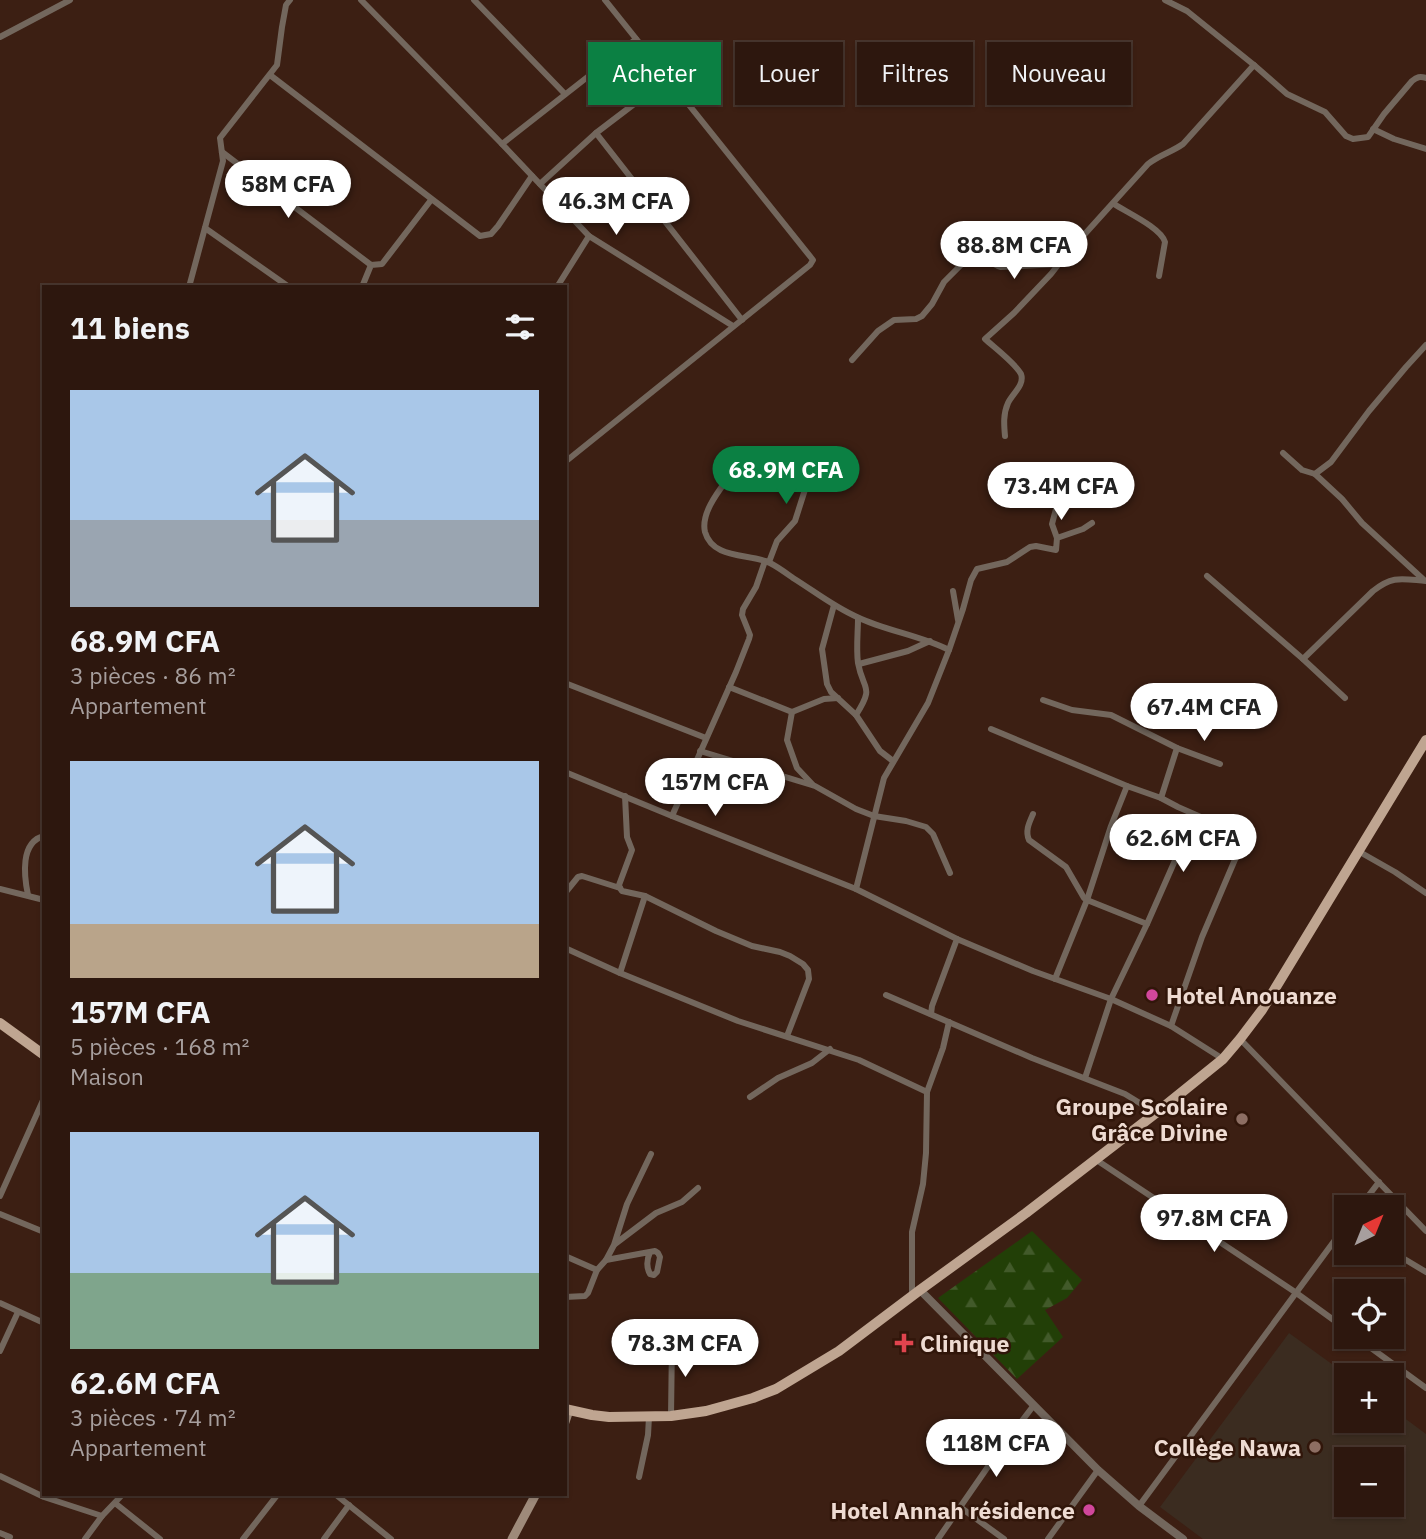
<!DOCTYPE html>
<html lang="fr">
<head>
<meta charset="utf-8">
<style>
	body { margin:0; font-family:"IBM Plex Sans",sans-serif; background:#39241c; color:#f1f3f6; height:100vh; display:flex; flex-direction:column; font-size:26px; white-space:nowrap }
	* { box-sizing:border-box; margin:0 }
	p { font-size:23px; color:#a79f9e }
	.icon { flex:none; width:38px; height:38px; fill:none; stroke:currentColor; stroke-width:2; stroke-linecap:round; stroke-linejoin:round }
	.map { position:relative; flex:1; overflow:hidden }
	.drawer { position:absolute; left:42px; top:285px; width:525px; height:1211px; display:flex; flex-direction:column; background:#2d170e; border-radius:0px; box-shadow:0 2px 5px #0004,0 0 0 2px #48362e }
	.drawer>* { flex:none }
	.banner { position:absolute; left:588px; top:42px; width:665px; height:63px; display:flex; gap:14px }
	.needle { width:46px; rotate:43deg }
	.controls { position:absolute; left:1334px; top:1195px; display:grid; gap:14px }
	.controls a { display:grid; place-items:center; width:70px; height:70px; border-radius:0px; background:#2d170e; box-shadow:0 2px 5px #0004,0 0 0 2px #48362e; font-size:35px }
	.price { position:absolute; translate:-50% -60px; padding:0 16px; border-radius:24px; background:#fff; color:#222; font-size:23px; line-height:46px; filter:drop-shadow(0 2px 4px #0008) }
	.price::after { content:''; position:absolute; left:50%; top:42px; width:21px; height:16px; margin-left:-10px; background:inherit; clip-path:polygon(0 0,100% 0,50% 100%) }
	.price.selected { background:#0b8043; color:#fff }
	ul { padding:0; list-style:none }
	li { display:grid; align-content:center; gap:14px; height:371px; padding:0 28px }
	li span { display:grid; place-items:center; height:217px; border-radius:0px; color:#555 }
	li>.icon { margin-inline-start:auto }
	span .icon { width:126px; height:126px; fill:#fffc; stroke-width:1 }
	li b { font-size:30px }
	h2 { display:flex; justify-content:space-between; align-items:center; height:84px; padding:0 28px; font-size:30px }
	.chip { padding:0 24px; border-radius:0px; background:#2d170e; box-shadow:0 2px 5px #0004,0 0 0 2px #48362e; font-size:24px; line-height:63px }
	.chip.selected { background:#0b8043; color:#fff }
	.map>svg:first-child { display:block }
	.education { fill:#3b2c20; fill-rule:evenodd }
	.forest { fill:url(#forest-firs) }
	.lines { fill:none; stroke-linecap:round; stroke-linejoin:round }
	.minor { stroke:#73675d; stroke-width:6 }
	.tertiary { stroke:#73675d; stroke-width:8 }
	.secondary { stroke:#9e8a7a; stroke-width:9 }
	.primary { stroke:#bfa591; stroke-width:10 }
	.hotel-dot { fill:#d1479c; stroke:#31160a; stroke-width:2.5 }
	.education-dot { fill:#8d6e63; stroke:#31160a; stroke-width:2.5 }
	.health-dot { fill:#e0444e; stroke:#31160a; stroke-width:2.5 }
	.labels { text-anchor:middle; dominant-baseline:central; stroke-width:5; stroke-linejoin:round; paint-order:stroke }
	.poi-label { font-size:23px; font-weight:bold; fill:#eedbd2; stroke:#31160a; text-anchor:end }
</style>
</head>
<body>
<div class="map">
<svg width="1426" height="1539" viewBox="0 0 1426 1539">
	<defs>
		<pattern id="forest-firs" width="22" height="20" patternUnits="userSpaceOnUse" patternTransform="scale(1.75)"><rect width="22" height="20" fill="#223f07"/><path d="M5 1l3.5 6h-7zM16 11l3.5 6h-7z" fill="#425a2a"/></pattern>
	</defs>
	<rect width="100%" height="100%" fill="#3c1f13"/>
	<path class="education" d="M1289,1333l58,42 -1,1v45h45v-13l35,26v105h-223l-43,-32zM1346,1460h45v45h-45z"/>
	<polygon class="forest" points="1032,1231 1082,1280 1067,1298 1045,1310 1063,1337 1017,1379 938,1298"/>
	<g class="lines">
		<g class="minor">
			<polyline points="361,0 502,144 636,39"/>
			<polyline points="474,0 565,94"/>
			<path d="M1165,0l22,11 67,54 33,29 38,18 21,24 7,3 15,-2 16,-23 28,-33c5,-4 8,-5 14,-3"/>
			<polyline points="0,37 70,0"/>
			<polyline points="270,75 480,236 491,234 498,226 532,176"/>
			<polyline points="1373,129 1394,139 1426,149"/>
			<polyline points="596,133 742,320"/>
			<polyline points="502,144 589,236 733,326"/>
			<polyline points="222,152 371,265"/>
			<polyline points="540,184 596,133 667,79"/>
			<path d="M1114,204c14,9 47,24 51,38l-6,34"/>
			<polyline points="205,228 289,287"/>
			<polyline points="189,287 223,161 220,138 277,65 282,27 286,5 290,0"/>
			<polyline points="362,287 371,265 382,264 431,200"/>
			<polyline points="557,287 589,236"/>
			<path d="M852,360l26,-29 16,-11 22,-1 6,-3 10,-12 12,-22 28,-28 5,-3c9,4 13,13 24,16l57,-3"/>
			<path d="M1005,436c-1,-11 -2,-22 3,-33 4,-9 17,-18 13,-29 -6,-11 -26,-26 -36,-35l29,-26 37,-39 14,-18 83,-92c11,-9 24,-12 35,-20l71,-79"/>
			<polyline points="1283,453 1302,470 1315,474 1331,462 1369,411 1406,367 1426,345"/>
			<polyline points="565,462 810,265 813,260 605,0"/>
			<path d="M734,470c-11,16 -34,41 -29,62 8,28 45,21 65,31 8,4 16,10 23,15 21,13 41,29 64,39 29,14 62,18 92,33l-21,53 -44,75 -28,111 101,50 -25,67 -1,8"/>
			<polyline points="1315,474 1342,499 1362,523 1424,580"/>
			<polyline points="1057,538 1052,524 1056,509 1090,467"/>
			<polyline points="769,562 777,541 795,521 817,452"/>
			<polyline points="1207,576 1303,659 1345,698"/>
			<polyline points="953,591 958,620"/>
			<polyline points="834,605 822,649 827,684 831,692 856,715 880,751 893,761"/>
			<polyline points="949,650 963,609 971,580 977,569 1007,562 1030,547 1036,546 1056,550 1057,538 1083,529 1092,523"/>
			<path d="M1303,659l70,-68c20,-16 29,-12 53,-10"/>
			<polyline points="859,664 908,651 930,641"/>
			<polyline points="565,683 706,738"/>
			<polyline points="729,687 792,712 824,699 838,698"/>
			<polyline points="792,712 787,740 797,768 813,785"/>
			<path d="M856,715c19,-30 7,-24 2,-52 -2,-15 0,-30 0,-45"/>
			<polyline points="991,729 1127,786 1161,798 1177,748 1111,715 1072,710 1043,700"/>
			<polyline points="1177,748 1220,764"/>
			<polyline points="700,751 815,786 856,809 874,816 906,821 926,827 933,834 950,873"/>
			<polyline points="565,772 672,816 856,889"/>
			<polyline points="1161,798 1178,807 1235,832 1240,835 1242,843 1202,937 1171,1026"/>
			<path d="M1033,814c-4,9 -8,17 -4,26l37,27 18,31 3,2 60,24"/>
			<polyline points="672,816 736,672 749,639 750,635 742,615 743,609 756,587 765,561"/>
			<polyline points="1358,851 1395,872 1426,893"/>
			<polyline points="620,888 619,885 632,850 627,837 625,796"/>
			<polyline points="0,889 44,900"/>
			<polyline points="565,893 578,877 582,876 620,888 622,891 645,896 716,931 752,946 780,952 790,956 803,964 808,970 809,979 787,1036"/>
			<path d="M28,895c-4,-19 -8,-53 16,-59"/>
			<polyline points="957,939 1033,971 1111,999 1171,1026 1223,1059"/>
			<polyline points="565,948 620,973 738,1021 859,1060 927,1092 926,1153 923,1184 912,1232 912,1296"/>
			<polyline points="620,973 645,896"/>
			<polyline points="1055,979 1087,900 1111,826 1127,786"/>
			<polyline points="886,995 1032,1058 1125,1094 1156,1113"/>
			<polyline points="1240,1039 1426,1231"/>
			<polyline points="1085,1078 1111,999 1147,924 1195,815"/>
			<polyline points="927,1092 943,1048 949,1022"/>
			<polyline points="750,1097 778,1078 812,1063 830,1049"/>
			<polyline points="1095,1159 1295,1292 1346,1329"/>
			<polyline points="0,1196 44,1098"/>
			<polyline points="1359,1208 1379,1182"/>
			<polyline points="0,1214 44,1232"/>
			<polyline points="615,1244 656,1213 682,1202 698,1188"/>
			<polyline points="1391,1251 1426,1272"/>
			<polyline points="565,1256 597,1270"/>
			<path d="M606,1260l49,-9 3,2 2,4 -3,15 -3,3 -4,-1c-4,-7 -3,-15 0,-22"/>
			<polyline points="565,1297 585,1296 588,1293 597,1270 606,1260 614,1245 627,1204 651,1154"/>
			<polyline points="0,1303 44,1323"/>
			<polyline points="1356,1337 1426,1388"/>
			<polyline points="0,1351 18,1312"/>
			<polyline points="671,1416 672,1342"/>
			<polyline points="0,1476 44,1497 102,1516"/>
			<polyline points="639,1477 648,1435 649,1417"/>
			<polyline points="335,1494 391,1539"/>
			<polyline points="115,1503 160,1539"/>
			<polyline points="1139,1506 1346,1225"/>
			<polyline points="960,1507 1004,1539"/>
			<polyline points="0,1533 10,1537 8,1539"/>
			<polyline points="85,1539 102,1516 123,1494"/>
			<polyline points="243,1539 278,1494"/>
			<polyline points="324,1539 349,1505"/>
			<polyline points="938,1539 994,1458 1034,1405"/>
			<polyline points="1048,1539 1098,1470"/>
		</g>
		<polyline class="tertiary" points="920,1290 1098,1470 1139,1506 1183,1539"/>
		<g class="secondary">
			<polyline points="565,1422 569,1410"/>
			<polyline points="512,1539 536,1494"/>
		</g>
		<g class="primary">
			<polyline points="0,1023 44,1055"/>
			<polyline points="565,1409 592,1415 609,1417 671,1416 706,1411 753,1398 776,1389 839,1351 920,1290 1026,1213 1156,1113 1223,1059 1240,1039 1262,1010 1426,740"/>
		</g>
	</g>
	<g class="hotel-dot">
		<circle cx="1152" cy="995" r="7"/>
		<circle cx="1089" cy="1510" r="7"/>
	</g>
	<g class="education-dot">
		<circle cx="1242" cy="1119" r="7"/>
		<circle cx="1315" cy="1447" r="7"/>
	</g>
	<path class="health-dot" d="M900.5 1332.5h7v7h7v7h-7v7h-7v-7h-7v-7h7z"/>
	<g class="labels">
		<g class="poi-label">
			<text x="1166" y="995" text-anchor="start">Hotel Anouanze</text>
			<text x="1228" y="1106">Groupe Scolaire<tspan x="1228" dy="26">Grâce Divine</tspan></text>
			<text x="920" y="1343" text-anchor="start">Clinique</text>
			<text x="1301" y="1447">Collège Nawa</text>
			<text x="1075" y="1510">Hotel Annah résidence</text>
		</g>
	</g>
</svg>
<div class="controls">
<a><svg class="needle" viewBox="-14 -14 28 28"><path d="M0-13l5 13h-10z" fill="#e53935"/><path d="M0 13l5-13h-10z" fill="#a79f9e"/></svg></a>
<a><svg class="icon" aria-label="locate" viewBox="0 0 24 24"><circle cx="12" cy="12" r="6"/><path d="M12 2v4M12 18v4M2 12h4M18 12h4"/></svg></a>
<a>+</a>
<a>−</a>
</div>
<b class="price" style="left:288px;top:220px">58M CFA</b>
<b class="price" style="left:616px;top:237px">46.3M CFA</b>
<b class="price" style="left:1014px;top:281px">88.8M CFA</b>
<b class="price selected" style="left:786px;top:506px">68.9M CFA</b>
<b class="price" style="left:1061px;top:522px">73.4M CFA</b>
<b class="price" style="left:1204px;top:743px">67.4M CFA</b>
<b class="price" style="left:715px;top:818px">157M CFA</b>
<b class="price" style="left:1183px;top:874px">62.6M CFA</b>
<b class="price" style="left:1214px;top:1254px">97.8M CFA</b>
<b class="price" style="left:685px;top:1379px">78.3M CFA</b>
<b class="price" style="left:996px;top:1479px">118M CFA</b>
<div class="banner">
<a class="chip selected">Acheter</a>
<a class="chip">Louer</a>
<a class="chip">Filtres</a>
<a class="chip">Nouveau</a>
</div>
<section class="drawer">
<h2>11 biens<svg class="icon" aria-label="filters" viewBox="0 0 24 24"><path d="M4 7h16M4 17h16"/><circle cx="9" cy="7" r="2"/><circle cx="15" cy="17" r="2"/></svg></h2>
<ul>
<li><span style="background:linear-gradient(#a9c7e8 60%,#9aa5b1 0)"><svg class="icon" aria-label="home" viewBox="0 0 24 24"><path d="M3 11l9-7 9 7M6 9v11h12V9"/></svg></span><div><b>68.9M CFA</b><p>3 pièces · 86 m²</p><p>Appartement</p></div></li>
<li><span style="background:linear-gradient(#a9c7e8 75%,#b9a48a 0)"><svg class="icon" aria-label="home" viewBox="0 0 24 24"><path d="M3 11l9-7 9 7M6 9v11h12V9"/></svg></span><div><b>157M CFA</b><p>5 pièces · 168 m²</p><p>Maison</p></div></li>
<li><span style="background:linear-gradient(#a9c7e8 65%,#7fa58c 0)"><svg class="icon" aria-label="home" viewBox="0 0 24 24"><path d="M3 11l9-7 9 7M6 9v11h12V9"/></svg></span><div><b>62.6M CFA</b><p>3 pièces · 74 m²</p><p>Appartement</p></div></li>
</ul>
</section>
</div>
</body>
</html>
